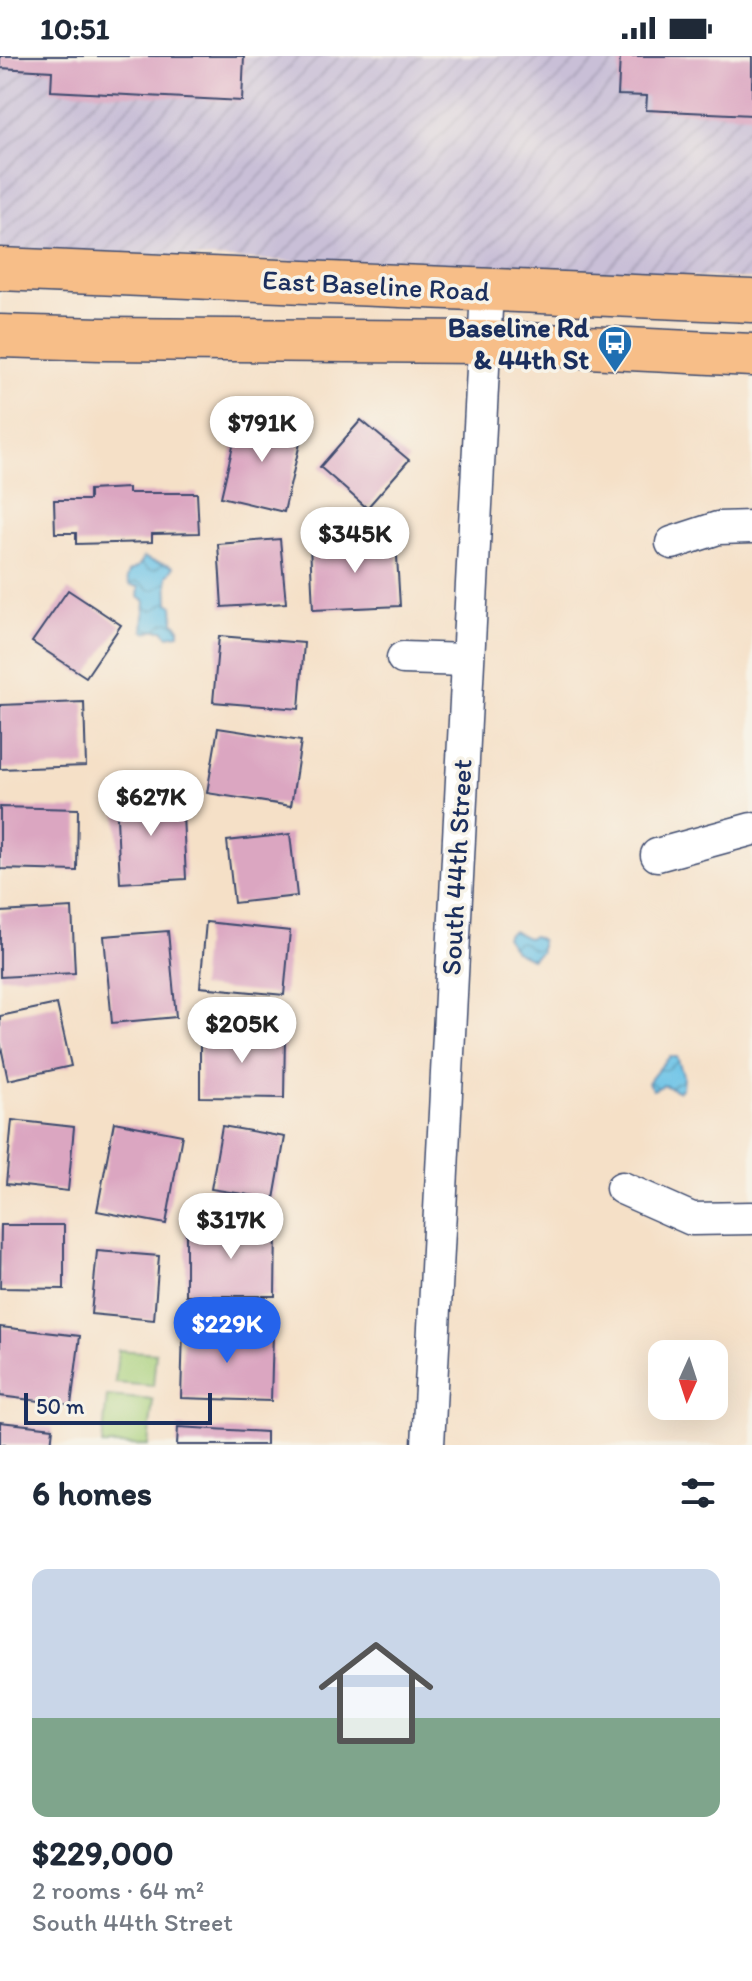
<!DOCTYPE html>
<html lang="en">
<head>
<meta charset="utf-8">
<style>
	body { margin:0; font-family:Itim,sans-serif; background:#f6f6f7; color:#1f2937; height:100vh; display:flex; flex-direction:column; font-size:30px; white-space:nowrap }
	* { box-sizing:border-box; margin:0 }
	p { font-size:26px; color:#747a83 }
	.icon { flex:none; width:44px; height:44px; fill:none; stroke:currentColor; stroke-width:2; stroke-linecap:round; stroke-linejoin:round }
	.map { position:relative; height:1389px; overflow:hidden }
	.panel { display:flex; flex-direction:column; background:#fff; flex:1 }
	.panel>* { flex:none }
	.needle { width:52px; rotate:183deg }
	.controls { position:absolute; left:648px; top:1284px; display:grid; gap:16px }
	.controls a { display:grid; place-items:center; width:80px; height:80px; border-radius:16px; background:#fff; box-shadow:0 8px 32px #0002; font-size:40px }
	.scale { position:absolute; left:24px; bottom:20px; width:188px; box-sizing:border-box; padding-left:8px; border:4px solid #1b2f5e; border-top:0; font-size:22px; line-height:28px; white-space:nowrap; color:#1b2f5e; -webkit-text-stroke:6px #f7f3e8; paint-order:stroke }
	.price { position:absolute; translate:-50% -68px; padding:0 18px; border-radius:28px; background:#fff; color:#222; font-size:26px; line-height:52px; filter:drop-shadow(0 2px 4px #0008) }
	.price::after { content:''; position:absolute; left:50%; top:48px; width:24px; height:18px; margin-left:-12px; background:inherit; clip-path:polygon(0 0,100% 0,50% 100%) }
	.price.active { background:#2563eb; color:#fff }
	ul { padding:0; list-style:none }
	li { display:grid; align-content:center; gap:16px; height:424px; padding:0 32px }
	li span { display:grid; place-items:center; height:248px; border-radius:16px; color:#555 }
	li>.icon { margin-inline-start:auto }
	span .icon { width:144px; height:144px; fill:#fffc; stroke-width:1 }
	li b { font-size:34px }
	h2 { display:flex; justify-content:space-between; align-items:center; height:96px; padding:0 32px; font-size:34px }
	.status { display:flex; justify-content:space-between; align-items:center; height:56px; padding:0 40px; background:#fff; direction:ltr }
	.status svg { height:22px; fill:currentColor }
	.map>svg:first-child { display:block }
	.industrial { fill:url(#industrial-furrows) }
	.green { fill:#a8d07b; stroke:#62806c; stroke-width:2 }
	.water { fill:url(#water-waves); stroke:#4278a2; stroke-width:2 }
	.building { fill:#dba6c1 }
	.lines { fill:none; stroke-linecap:round; stroke-linejoin:round }
	.minor-casing { stroke:#3c4a6e; stroke-width:35 }
	.major-casing { stroke:#3c4a6e; stroke-width:45 }
	.minor { stroke:#fff; stroke-width:32 }
	.major { stroke:#f7be88; stroke-width:42 }
	.labels { text-anchor:middle; dominant-baseline:central; stroke-width:7; stroke-linejoin:round; paint-order:stroke }
	.street-label { font-size:28px; fill:#1b2f5e; stroke:#f7f3e8 }
	.poi-label { font-size:28px; font-weight:bold; fill:#1b2f5e; stroke:#f7f3e8; text-anchor:end }
</style>
</head>
<body>
<div class="status"><b>10:51</b><svg viewBox="0 0 49 12"><path d="M0 12V9h3v3zM5 12V6h3v6zM10 12V3h3v9zM15 12V0h3v12zM26 1h20v11H26zM47 4h2v5h-2z"/></svg></div>
<div class="map">
<svg width="752" height="1389" viewBox="0 0 752 1389">
	<defs>
		<pattern id="industrial-furrows" width="10" height="10" patternUnits="userSpaceOnUse" patternTransform="scale(2)"><rect width="10" height="10" fill="#c9bfd7"/><path d="M-1 1l2-2M0 10L10 0M9 11l2-2" fill="none" stroke="#aca4bb"/></pattern>
		<pattern id="water-waves" width="16" height="10" patternUnits="userSpaceOnUse" patternTransform="scale(2)"><rect width="16" height="10" fill="#69c2e7"/><path d="M0 5q4-4 8 0t8 0" fill="none" stroke="#569ebe"/></pattern>
	</defs>
	<rect width="100%" height="100%" fill="#f7f3e8"/>
	<filter id="ink" filterUnits="userSpaceOnUse"><feTurbulence type="fractalNoise" baseFrequency=".0125" numOctaves="2"/><feDisplacementMap in="SourceGraphic" scale="16" xChannelSelector="R" yChannelSelector="G"/><feConvolveMatrix kernelMatrix="1 2 1 2 8 2 1 2 1" color-interpolation-filters="sRGB"/></filter>
	<filter id="wash" filterUnits="userSpaceOnUse"><feTurbulence type="fractalNoise" baseFrequency=".006" numOctaves="4" result="noise"/><feDisplacementMap in="SourceGraphic" scale="32" xChannelSelector="R" yChannelSelector="G"/><feGaussianBlur stdDeviation="1.8" result="paint"/><feColorMatrix in="noise" values="0 0 0 0 0 0 0 0 0 0 0 0 0 0 0 0 0 1.4 0 .05"/><feComposite in="paint" operator="in"/></filter>
	<g filter="url(#wash)">
		<rect width="100%" height="100%" fill="#f5e0c7"/>
		<polygon class="industrial" points="0,0 752,0 752,223 0,194"/>
		<g class="green">
			<polygon points="118,1294 156,1297 153,1330 115,1327"/>
			<polygon points="107,1340 153,1344 148,1389 102,1389"/>
		</g>
		<g class="water">
			<path d="M144,501c9,8 21,3 30,10l-7,9 1,27 5,3 1,16 5,5v7l-11,2 -5,-6h-11l-5,3 -4,-3 2,-29 -7,-4 1,-10 -9,-2 -3,-6 2,-7 10,-6z"/>
			<polygon points="513,875 527,882 533,880 541,884 541,896 531,903 515,895 506,881 508,877"/>
			<path d="M670,1001h7l6,18 -1,13 -4,3 -14,-6 -11,5 -5,-7c2,-4 18,-23 22,-26z"/>
		</g>
		<g id="blocks">
			<g class="building">
				<polygon points="0,0 244,0 242,45 51,35 52,15 0,12"/>
				<polygon points="620,0 752,0 752,59 646,54 647,40 618,39"/>
				<polygon points="240,360 303,374 284,456 221,441"/>
				<polygon points="361,364 409,404 367,452 320,411"/>
				<polygon points="128,432 128,437 197,437 199,477 152,478 152,486 76,488 76,477 55,477 54,444 89,444 89,434"/>
				<polygon points="280,483 286,547 222,551 218,488"/>
				<polygon points="396,484 400,550 313,554 310,488"/>
				<polygon points="68,534 121,569 86,621 32,586"/>
				<polygon points="219,580 304,587 299,653 213,646"/>
				<polygon points="84,646 86,710 0,713 0,649"/>
				<polygon points="218,672 301,685 291,750 207,737"/>
				<polygon points="182,737 186,823 120,827 116,740"/>
				<polygon points="0,751 78,753 77,815 0,813"/>
				<polygon points="290,778 297,840 234,847 227,785"/>
				<polygon points="72,852 75,917 0,921 0,856"/>
				<polygon points="206,866 290,875 284,939 200,931"/>
				<polygon points="168,875 176,961 112,967 104,880"/>
				<polygon points="57,948 71,1010 8,1024 0,986 0,960"/>
				<polygon points="200,977 285,977 284,1042 200,1041"/>
				<polygon points="12,1064 74,1071 68,1135 6,1128"/>
				<polygon points="114,1066 182,1079 166,1168 97,1155"/>
				<polygon points="222,1070 285,1081 274,1143 211,1133"/>
				<polygon points="1,1169 64,1169 64,1233 0,1232"/>
				<polygon points="186,1171 276,1171 275,1240 186,1240"/>
				<polygon points="97,1195 159,1200 154,1264 91,1258"/>
				<polygon points="0,1271 80,1280 71,1349 0,1340"/>
				<polygon points="183,1273 273,1276 271,1345 181,1342"/>
				<polygon points="0,1366 53,1372 51,1389 0,1389"/>
				<polygon points="178,1371 266,1376 266,1389 177,1389"/>
			</g>
		</g>
	</g>
	<g filter="url(#ink)">
		<use href="#blocks" fill-opacity="0" stroke="#3c4a6e" stroke-width="2"/>
		<g class="lines">
			<defs>
				<g id="minor">
					<polyline points="672,487 718,472 752,471"/>
					<polyline points="403,602 467,604"/>
					<polyline points="657,799 752,773"/>
					<polyline points="622,1132 692,1163 752,1162"/>
					<polyline points="428,1389 487,234"/>
				</g>
				<g id="major">
					<polyline points="0,213 752,245"/>
					<polyline points="0,280 101,283 483,286 752,299"/>
				</g>
			</defs>
			<use href="#minor" class="minor-casing"/>
			<use href="#major" class="major-casing"/>
			<use href="#minor" class="minor"/>
			<use href="#major" class="major"/>
		</g>
	</g>
	<defs>
		<symbol id="bus-pin" viewBox="-11 -11 22 30"><path d="M0 17L-7.5 6A9.5 9.5 0 1 1 7.5 6Z" fill="#1f6fb2" stroke="#f7f3e8"/><path d="M-5-6H5V4H4V6H2V4H-2V6H-4V4H-5ZM-3.5-4V0h7V-4ZM-3.5 1.2v1.5H-2V1.2ZM2 1.2v1.5H3.5V1.2Z" fill="#fff"/></symbol>
	</defs>
	<g fill-rule="evenodd">
		<use href="#bus-pin" x="595" y="267" width="40" height="54"/>
	</g>
	<g class="labels">
		<g class="street-label">
			<text transform="translate(376 229) rotate(3)">East Baseline Road</text>
			<text transform="translate(456 811) rotate(-87)">South 44th Street</text>
		</g>
		<g class="poi-label">
			<text x="589" y="271">Baseline Rd<tspan x="589" dy="32">&amp; 44th St</tspan></text>
		</g>
	</g>
</svg>
<div class="controls">
<a><svg class="needle" viewBox="-14 -14 28 28"><path d="M0-13l5 13h-10z" fill="#e53935"/><path d="M0 13l5-13h-10z" fill="#747a83"/></svg></a>
</div>
<div class="scale">50 m</div>
<b class="price" style="left:262px;top:408px">$791K</b>
<b class="price" style="left:355px;top:519px">$345K</b>
<b class="price" style="left:151px;top:782px">$627K</b>
<b class="price" style="left:242px;top:1009px">$205K</b>
<b class="price" style="left:231px;top:1205px">$317K</b>
<b class="price active" style="left:227px;top:1309px">$229K</b>
</div>
<section class="panel">
<h2>6 homes<svg class="icon" aria-label="filters" viewBox="0 0 24 24"><path d="M4 7h16M4 17h16"/><circle cx="9" cy="7" r="2"/><circle cx="15" cy="17" r="2"/></svg></h2>
<ul>
<li><span style="background:linear-gradient(#c9d6e8 60%,#7fa58c 0)"><svg class="icon" aria-label="home" viewBox="0 0 24 24"><path d="M3 11l9-7 9 7M6 9v11h12V9"/></svg></span><div><b>$229,000</b><p>2 rooms · 64 m²</p><p>South 44th Street</p></div></li>
</ul>
</section>
</body>
</html>
